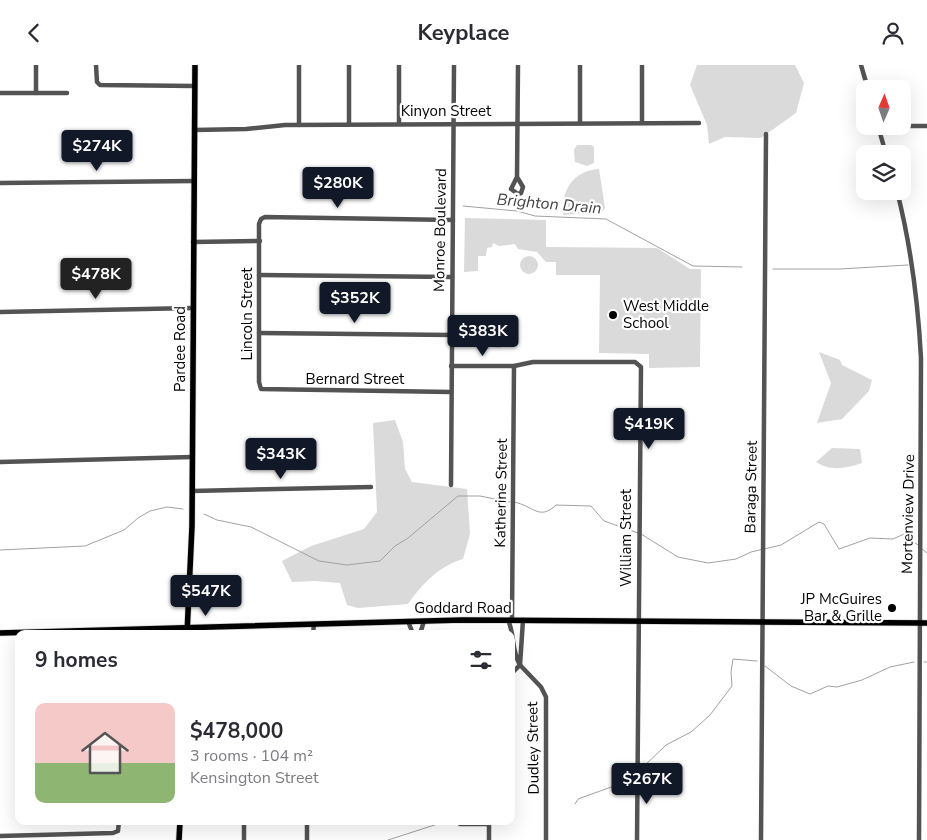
<!DOCTYPE html>
<html lang="en">
<head>
<meta charset="utf-8">
<style>
	body { margin:0; font-family:"Nunito Sans",sans-serif; background:#f7f7f7; color:#2b2b33; height:100vh; display:flex; flex-direction:column; font-size:19px; white-space:nowrap }
	* { box-sizing:border-box; margin:0 }
	p { font-size:16px; color:#7c7c81 }
	.icon { flex:none; width:28px; height:28px; fill:none; stroke:currentColor; stroke-width:2; stroke-linecap:round; stroke-linejoin:round }
	.map { position:relative; flex:1; overflow:hidden }
	.side { position:absolute; left:15px; top:565px; width:500px; height:195px; display:flex; flex-direction:column; background:#fff; border-radius:10px; box-shadow:0 5px 20px #0002 }
	.side>* { flex:none }
	.needle { width:32px; rotate:2deg }
	.controls { position:absolute; left:856px; top:15px; display:grid; gap:10px }
	.controls a { display:grid; place-items:center; width:55px; height:55px; border-radius:10px; background:#fff; box-shadow:0 5px 20px #0002; font-size:25px }
	.price { position:absolute; translate:-50% -42px; padding:0 11px; border-radius:5px; background:#111827; color:#fff; font-size:16px; line-height:32px; filter:drop-shadow(0 1px 2px #0008) }
	.price::after { content:''; position:absolute; left:50%; top:30px; width:15px; height:11px; margin-left:-8px; background:inherit; clip-path:polygon(0 0,100% 0,50% 100%) }
	.price.current { background:#222; color:#fff }
	ul { padding:0; list-style:none }
	li { display:flex; align-items:center; gap:15px; height:125px; padding:0 20px }
	li span { display:grid; place-items:center; flex:none; width:140px; height:100px; border-radius:10px; color:#555 }
	li>.icon { margin-inline-start:auto }
	span .icon { width:60px; height:60px; fill:#fffc; stroke-width:1 }
	li b { font-size:21px }
	h2 { display:flex; justify-content:space-between; align-items:center; height:60px; padding:0 20px; font-size:21px }
	header { display:flex; justify-content:space-between; align-items:center; height:65px; padding:0 20px; background:#fff; font-size:22px; font-weight:700 }
	.map>svg:first-child { display:block }
	.green { fill:#dadada }
	.lines { fill:none; stroke-linecap:round; stroke-linejoin:round }
	.stream { stroke:#a1a1a1; stroke-width:1 }
	.major-casing { stroke:#dbdbdb; stroke-width:7 }
	.minor { stroke:#535353; stroke-width:4.5 }
	.major { stroke:#000; stroke-width:5.5 }
	.poi-dot { fill:#000; stroke:#fff; stroke-width:2 }
	.labels { text-anchor:middle; dominant-baseline:central; stroke-width:4.5; stroke-linejoin:round; paint-order:stroke }
	.street-label { font-size:15px; fill:#000; stroke:#fff }
	.poi-label { font-size:15px; fill:#000; stroke:#fff; text-anchor:start }
	.water-label { font-size:16px; font-style:italic; fill:#424242; stroke:#fff }
</style>
</head>
<body>
<header><svg class="icon" aria-label="back" viewBox="0 0 24 24"><path d="M15 5l-7 7 7 7"/></svg>Keyplace<svg class="icon" aria-label="person" viewBox="0 0 24 24"><circle cx="12" cy="8" r="4"/><path d="M4 21q1-7 8-7t8 7"/></svg></header>
<div class="map">
<svg width="927" height="775" viewBox="0 0 927 775">
	<rect width="100%" height="100%" fill="#fff"/>
	<g class="green">
		<polygon points="697,0 795,0 804,18 796,48 761,73 725,72 709,79 707,60 690,20"/>
		<polygon points="577,80 591,80 594,82 594,98 587,101 575,97 574,85"/>
		<path d="M599,104l6,39 -2,3 -40,4c-2,-25 10,-44 36,-46z"/>
		<polygon points="465,153 546,155 546,182 657,183 690,204 701,204 700,302 649,303 649,289 599,288 600,210 556,210 556,197 546,197 537,187 518,184 515,179 499,181 493,178 492,182 487,183 486,191 478,191 478,206 464,207"/>
		<circle cx="529" cy="200" r="9"/>
		<polygon points="484,270 502,270 502,281 500,283 484,281"/>
		<polygon points="819,287 840,295 842,300 872,315 869,326 842,354 817,358 831,318"/>
		<path d="M395,355l8,22 2,27 7,13 55,7 3,45 -7,25c-25,8 -40,24 -55,45l-50,4 -11,-3 -7,-22 -25,-2 -23,1 -10,-21 29,-15 53,-17 13,-17 -4,-89z"/>
		<path d="M832,383l28,1 2,14c-15,5 -31,9 -46,-1z"/>
	</g>
	<g class="lines">
		<g class="stream">
			<polyline points="463,141 517,146 535,151 606,154 693,201 742,202"/>
			<polyline points="773,204 840,204 908,200"/>
			<path d="M514,437c20,4 25,19 42,3l35,1 13,15 34,12"/>
			<polyline points="204,449 217,455 251,462 319,496 347,500 380,496 395,481 408,473 458,431 480,431 510,437"/>
			<polyline points="641,469 678,492 708,498 736,494 751,487 781,480 819,457 824,459 839,484 870,473 893,474 904,469 918,480"/>
			<polyline points="922,484 927,488"/>
			<polyline points="0,485 85,481 124,465 138,453 150,446 167,442 183,444"/>
			<polyline points="924,597 927,597"/>
			<polyline points="765,601 791,621 810,629 828,621 837,622 862,615 890,602 914,597"/>
			<polyline points="641,704 666,680 691,667 699,660 710,650 732,621 731,607 733,594 757,596"/>
			<polyline points="575,739 578,734 614,721 633,710"/>
			<polyline points="388,775 447,756"/>
		</g>
		<defs>
			<g id="major">
				<polyline points="0,568 462,555 927,558"/>
				<polyline points="187,569 192,461 195,0"/>
				<polyline points="179,775 180,756"/>
			</g>
		</defs>
		<use href="#major" class="major-casing"/>
		<g class="minor">
			<polyline points="96,0 97,17 100,20 195,21"/>
			<polyline points="299,0 299,60"/>
			<polyline points="399,0 399,59"/>
			<polyline points="861,0 868,24"/>
			<polyline points="0,28 67,28"/>
			<polyline points="36,28 36,0"/>
			<polyline points="580,58 580,0"/>
			<polyline points="642,58 642,0"/>
			<polyline points="349,59 349,0"/>
			<polyline points="878,61 886,89"/>
			<polyline points="902,61 927,61"/>
			<polyline points="194,65 246,64 285,60 699,58"/>
			<polyline points="517,112 523,122 521,128 518,129 511,124 517,112 518,0"/>
			<polyline points="0,118 194,116"/>
			<path d="M897,126c14,55 21,111 24,167l-2,482"/>
			<polyline points="193,177 260,176"/>
			<polyline points="259,210 452,212"/>
			<polyline points="0,247 193,243"/>
			<polyline points="259,268 452,270"/>
			<polyline points="451,301 514,301 533,297 635,297 641,302 637,775"/>
			<polyline points="451,327 261,324 259,317 259,159 261,154 265,152 453,155"/>
			<polyline points="0,397 192,392"/>
			<polyline points="451,420 454,0"/>
			<polyline points="192,426 371,422"/>
			<path d="M508,555c7,15 3,30 12,45l3,-45"/>
			<polyline points="512,555 514,301"/>
			<polyline points="408,556 413,569"/>
			<polyline points="313,569 314,559"/>
			<polyline points="420,569 424,556"/>
			<polyline points="511,609 520,600 541,622 546,632 546,775"/>
			<polyline points="460,759 489,759"/>
			<polyline points="0,771 113,768 118,766 119,756"/>
			<polyline points="244,775 244,756"/>
			<polyline points="307,775 307,756"/>
			<polyline points="489,775 489,758"/>
			<polyline points="761,775 766,69"/>
		</g>
		<use href="#major" class="major"/>
	</g>
	<g class="poi-dot">
		<circle cx="613" cy="250" r="5"/>
		<circle cx="892" cy="543" r="5"/>
	</g>
	<g class="labels">
		<g class="street-label">
			<text x="446" y="46">Kinyon Street</text>
			<text transform="translate(440 165) rotate(-89)">Monroe Boulevard</text>
			<text transform="translate(247 249) rotate(-90)">Lincoln Street</text>
			<text transform="translate(180 284) rotate(-90)">Pardee Road</text>
			<text x="355" y="314">Bernard Street</text>
			<text transform="translate(751 422) rotate(-89)">Baraga Street</text>
			<text transform="translate(501 428) rotate(-89)">Katherine Street</text>
			<text transform="translate(908 449) rotate(-89)">Mortenview Drive</text>
			<text transform="translate(626 473) rotate(-90)">William Street</text>
			<text x="463" y="543">Goddard Road</text>
			<text transform="translate(533 683) rotate(-91)">Dudley Street</text>
		</g>
		<g class="poi-label">
			<text x="623" y="241">West Middle<tspan x="623" dy="17">School</tspan></text>
			<text x="882" y="534" text-anchor="end">JP McGuires<tspan x="882" dy="17">Bar &amp; Grille</tspan></text>
		</g>
		<g class="water-label">
			<text transform="translate(549 139) rotate(5)">Brighton Drain</text>
		</g>
	</g>
</svg>
<div class="controls">
<a><svg class="needle" viewBox="-14 -14 28 28"><path d="M0-13l5 13h-10z" fill="#e53935"/><path d="M0 13l5-13h-10z" fill="#7c7c81"/></svg></a>
<a><svg class="icon" aria-label="layers" viewBox="0 0 24 24"><path d="M12 4l9 5-9 5-9-5zM3 14l9 5 9-5"/></svg></a>
</div>
<b class="price" style="left:97px;top:107px">$274K</b>
<b class="price" style="left:338px;top:144px">$280K</b>
<b class="price current" style="left:96px;top:235px">$478K</b>
<b class="price" style="left:355px;top:259px">$352K</b>
<b class="price" style="left:483px;top:292px">$383K</b>
<b class="price" style="left:649px;top:385px">$419K</b>
<b class="price" style="left:281px;top:415px">$343K</b>
<b class="price" style="left:206px;top:552px">$547K</b>
<b class="price" style="left:647px;top:740px">$267K</b>
<section class="side">
<h2>9 homes<svg class="icon" aria-label="filters" viewBox="0 0 24 24"><path d="M4 7h16M4 17h16"/><circle cx="9" cy="7" r="2"/><circle cx="15" cy="17" r="2"/></svg></h2>
<ul>
<li><span style="background:linear-gradient(#f6c9c9 60%,#8fb573 0)"><svg class="icon" aria-label="home" viewBox="0 0 24 24"><path d="M3 11l9-7 9 7M6 9v11h12V9"/></svg></span><div><b>$478,000</b><p>3 rooms · 104 m²</p><p>Kensington Street</p></div></li>
</ul>
</section>
</div>
</body>
</html>
